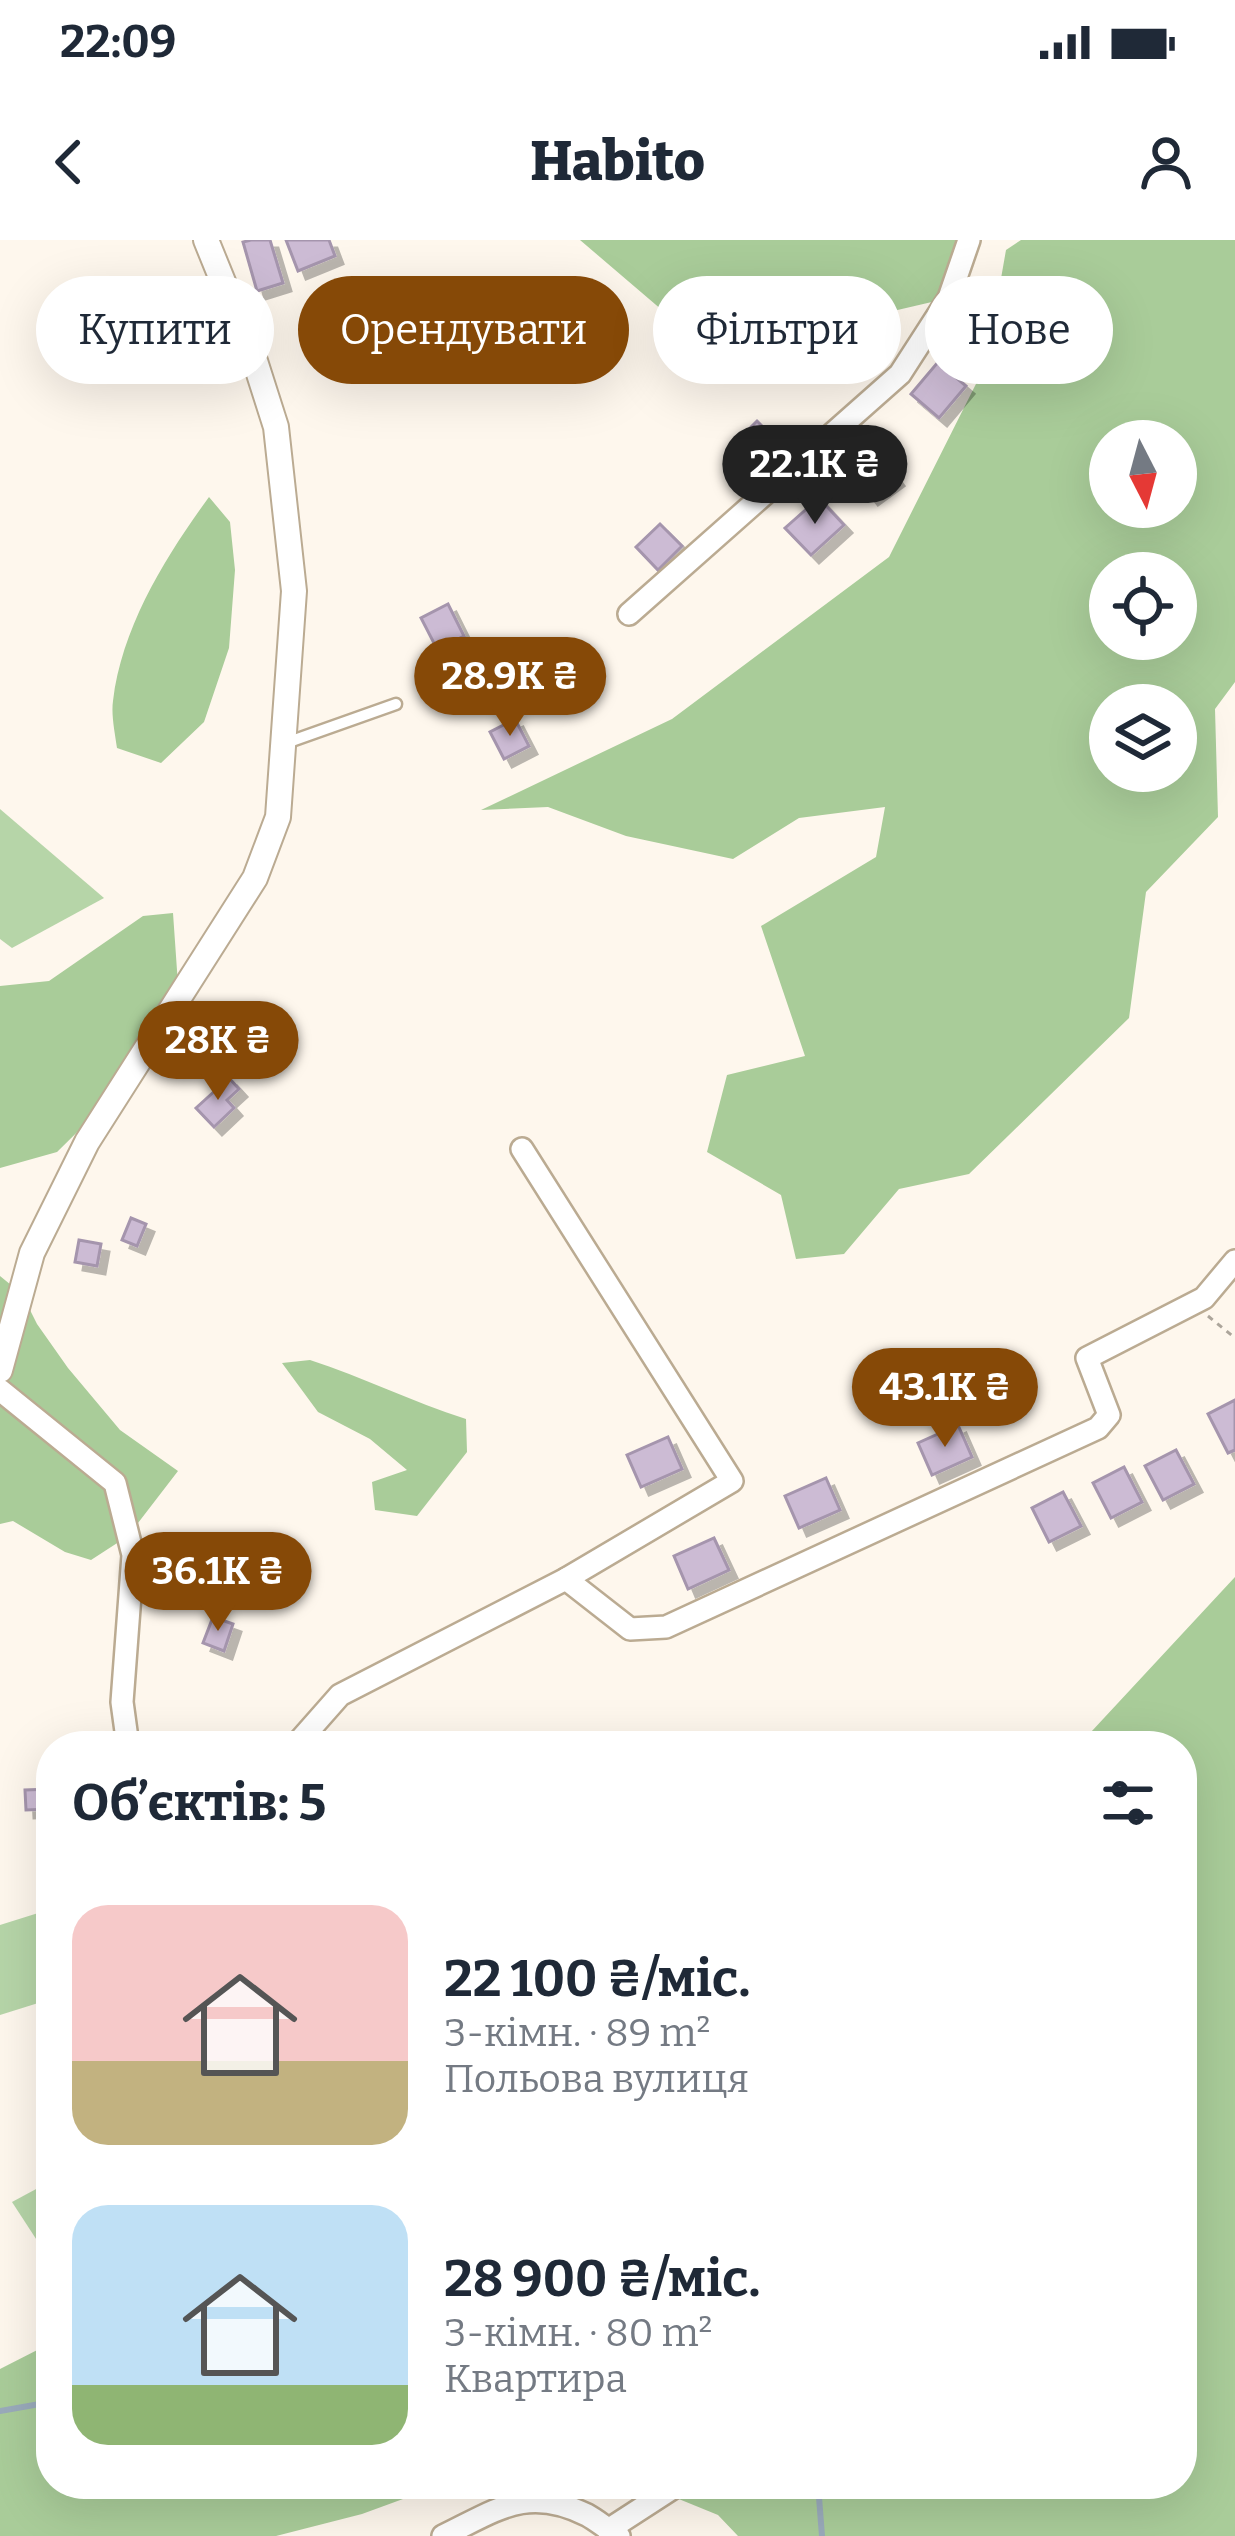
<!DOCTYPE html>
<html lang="uk">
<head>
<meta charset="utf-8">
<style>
	body { margin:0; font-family:Bitter,serif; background:#f6f6f7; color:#1f2937; height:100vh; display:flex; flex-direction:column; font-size:45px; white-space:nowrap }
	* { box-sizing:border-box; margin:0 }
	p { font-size:39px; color:#747a83 }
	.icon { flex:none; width:66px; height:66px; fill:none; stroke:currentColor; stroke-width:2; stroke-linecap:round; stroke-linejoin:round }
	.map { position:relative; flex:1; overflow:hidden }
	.panel { position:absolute; left:36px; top:1491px; width:1161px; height:768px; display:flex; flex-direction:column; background:#fff; border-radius:48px; box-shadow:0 12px 48px #0002 }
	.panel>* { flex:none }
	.guide { position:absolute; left:36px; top:36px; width:1164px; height:108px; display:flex; gap:24px }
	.needle { width:78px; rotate:174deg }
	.tools { position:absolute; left:1089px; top:180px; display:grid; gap:24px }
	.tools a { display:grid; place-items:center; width:108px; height:108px; border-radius:50%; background:#fff; box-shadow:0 12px 48px #0002; font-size:60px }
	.price { position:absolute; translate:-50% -102px; padding:0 27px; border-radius:42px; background:#864907; color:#fff; font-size:39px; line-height:78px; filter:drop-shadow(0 3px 6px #0008) }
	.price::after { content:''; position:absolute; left:50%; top:72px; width:36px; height:27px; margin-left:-18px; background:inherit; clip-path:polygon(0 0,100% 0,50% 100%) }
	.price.selected { background:#222; color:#fff }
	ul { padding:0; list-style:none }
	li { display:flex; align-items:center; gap:36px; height:300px; padding:0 36px }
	li span { display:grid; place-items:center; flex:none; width:336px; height:240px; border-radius:36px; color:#555 }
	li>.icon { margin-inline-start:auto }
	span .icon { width:144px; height:144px; fill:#fffc; stroke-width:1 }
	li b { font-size:51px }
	h2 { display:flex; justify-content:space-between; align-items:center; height:144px; padding:0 36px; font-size:51px }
	.tag { padding:0 42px; border-radius:54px; background:#fff; box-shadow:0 12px 48px #0002; font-size:42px; line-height:108px }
	.tag.selected { background:#864907; color:#fff }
	.status { display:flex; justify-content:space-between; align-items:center; height:84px; padding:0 60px; background:#fff; direction:ltr }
	.status svg { height:33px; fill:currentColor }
	header { display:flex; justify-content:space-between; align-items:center; height:156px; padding:0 36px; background:#fff; font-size:54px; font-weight:800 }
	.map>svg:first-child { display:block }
	.green { fill:#b6d5a8 }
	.forest { fill:#a9cc99; fill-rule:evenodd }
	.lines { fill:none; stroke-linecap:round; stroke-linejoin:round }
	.stream { stroke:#9aabbb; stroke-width:6 }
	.building { fill:#ccbbd4; stroke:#a595ad; stroke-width:3; filter:url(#shadow) }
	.service-casing { stroke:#bbab92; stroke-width:15 }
	.minor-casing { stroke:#bbab92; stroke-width:26 }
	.tertiary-casing { stroke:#bbab92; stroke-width:28 }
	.path { stroke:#aca59b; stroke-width:3; stroke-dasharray:6 6; stroke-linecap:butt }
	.service { stroke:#fff; stroke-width:10 }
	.minor { stroke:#fff; stroke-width:21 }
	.tertiary { stroke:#fff; stroke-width:24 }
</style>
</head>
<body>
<div class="status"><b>22:09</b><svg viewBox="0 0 49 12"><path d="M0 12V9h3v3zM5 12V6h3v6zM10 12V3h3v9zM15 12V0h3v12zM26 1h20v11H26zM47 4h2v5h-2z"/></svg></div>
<header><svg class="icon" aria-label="back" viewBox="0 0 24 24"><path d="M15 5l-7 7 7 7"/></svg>Habito<svg class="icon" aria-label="person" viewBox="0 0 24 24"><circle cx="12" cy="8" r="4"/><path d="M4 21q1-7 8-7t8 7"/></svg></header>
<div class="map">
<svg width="1235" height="2296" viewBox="0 0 1235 2296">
	<defs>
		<filter id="shadow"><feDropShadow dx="8" dy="8" stdDeviation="0" flood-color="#0004"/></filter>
	</defs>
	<rect width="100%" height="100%" fill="#fef7ed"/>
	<g class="green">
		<polygon points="0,569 104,658 12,708 0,699"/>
		<polygon points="51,1669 51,1759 0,1775 0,1685"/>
		<polygon points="51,1941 51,2001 40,2005 12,1962"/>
	</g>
	<g class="forest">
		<polygon points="580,0 969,0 949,58 876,75 787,111 735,118 676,82"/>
		<path d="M1021,0h214v442l-20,27 3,108 -72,75 -17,126 -160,156 -70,15 -55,65 -48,5 -15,-64 -74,-43 20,-77 78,-19 -44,-130 115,-69 9,-50 -86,11 -66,41 -107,-23 -78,-29 -67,3 191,-91 217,-162 97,-193 20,-114zM1110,201h66v66h-66zM1110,333h66v66h-66zM1110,465h66v66h-66z"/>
		<path d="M209,257l21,25 5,48 -6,78 -25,74 -43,41 -44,-15c-2,-15 -6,-33 -4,-47 9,-75 53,-145 96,-204z"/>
		<polygon points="173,673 179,759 129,841 57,912 0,928 0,746 49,741 143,676"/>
		<polygon points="0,1036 22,1054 37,1084 68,1128 120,1190 178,1231 128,1296 91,1320 65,1312 13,1281 0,1284"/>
		<path d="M310,1120c53,17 102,42 156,59l1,33 -50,64 -42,-6 -3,-28 35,-12 -37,-31 -52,-27 -36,-49z"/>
		<polygon points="1235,1337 1235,2296 738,2296 718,2275 642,2244 1182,2244 1182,1506 1078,1506"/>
		<polygon points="811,1493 853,1506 574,1506 582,1497"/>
		<polygon points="51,2103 51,2244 444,2244 362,2274 276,2296 0,2296 0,2129"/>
	</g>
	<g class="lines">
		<g class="stream">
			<polyline points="0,2171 51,2162"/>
			<polyline points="818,2244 822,2296"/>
		</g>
	</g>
	<g class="building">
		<polygon points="251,0 270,0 283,43 257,51 243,2"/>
		<polygon points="286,0 329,0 335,16 298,31"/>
		<polygon points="938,122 966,146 939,178 911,154"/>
		<polygon points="757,181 787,211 767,232 736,202"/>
		<polygon points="871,205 896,238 870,257 845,224"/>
		<polygon points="819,258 844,285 811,315 785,288"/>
		<polygon points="660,284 682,306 658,330 636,307"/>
		<polygon points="448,364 464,396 437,409 421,378"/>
		<polygon points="515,479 529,506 504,519 490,492"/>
		<polygon points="229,838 239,849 227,860 234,868 214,887 196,868"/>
		<polygon points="131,978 146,984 137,1006 122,1000"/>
		<polygon points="79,1000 101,1004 97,1026 75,1022"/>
		<polygon points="1235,1160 1235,1210 1228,1213 1208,1174"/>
		<polygon points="958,1185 972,1217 932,1235 918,1203"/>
		<polygon points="668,1197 682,1229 641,1247 627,1215"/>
		<polygon points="1176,1210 1194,1244 1163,1260 1145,1226"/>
		<polygon points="1124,1227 1142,1262 1111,1278 1093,1243"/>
		<polygon points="826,1238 840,1270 799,1288 785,1256"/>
		<polygon points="1063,1252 1081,1286 1049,1302 1032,1268"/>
		<polygon points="714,1298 729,1330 688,1349 674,1316"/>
		<polygon points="213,1377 233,1384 224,1411 203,1403"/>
		<polygon points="51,1549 51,1569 26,1570 25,1550"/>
	</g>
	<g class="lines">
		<defs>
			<polyline id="service" points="286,503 396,464"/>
			<g id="minor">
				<polyline points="629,374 900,134 949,58 969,0"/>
				<polyline points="522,909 732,1241 566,1339"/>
				<polyline points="0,1150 115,1243 133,1315 122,1462 128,1506"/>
				<polyline points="295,1506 340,1455 566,1339 630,1389 666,1387 1098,1188 1109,1175 1087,1118 1204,1058 1235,1021"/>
				<polyline points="608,2290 679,2244"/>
				<path d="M443,2296c54,-26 84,-51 144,-21 11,6 21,15 32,21"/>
			</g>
			<polyline id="tertiary" points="0,1130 32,1013 87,902 255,638 278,577 294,351 276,187 254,118 206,0"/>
		</defs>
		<use href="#service" class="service-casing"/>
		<use href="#minor" class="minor-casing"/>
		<use href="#tertiary" class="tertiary-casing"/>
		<polyline class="path" points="1208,1076 1235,1098"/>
		<use href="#service" class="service"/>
		<use href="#minor" class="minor"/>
		<use href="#tertiary" class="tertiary"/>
	</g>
</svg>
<div class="tools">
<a><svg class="needle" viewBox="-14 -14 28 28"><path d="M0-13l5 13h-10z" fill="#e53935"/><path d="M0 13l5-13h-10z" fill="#747a83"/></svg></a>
<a><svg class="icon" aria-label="locate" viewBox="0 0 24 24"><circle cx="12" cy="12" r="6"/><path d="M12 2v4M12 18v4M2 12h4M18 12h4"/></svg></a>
<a><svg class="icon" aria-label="layers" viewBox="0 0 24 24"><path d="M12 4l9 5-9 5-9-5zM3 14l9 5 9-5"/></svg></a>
</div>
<b class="price selected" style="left:815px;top:287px">22.1K ₴</b>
<b class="price" style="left:510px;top:499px">28.9K ₴</b>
<b class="price" style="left:218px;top:863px">28K ₴</b>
<b class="price" style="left:945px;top:1210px">43.1K ₴</b>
<b class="price" style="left:218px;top:1394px">36.1K ₴</b>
<div class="guide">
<a class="tag">Купити</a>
<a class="tag selected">Орендувати</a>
<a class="tag">Фільтри</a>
<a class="tag">Нове</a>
</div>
<section class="panel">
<h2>Об’єктів: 5<svg class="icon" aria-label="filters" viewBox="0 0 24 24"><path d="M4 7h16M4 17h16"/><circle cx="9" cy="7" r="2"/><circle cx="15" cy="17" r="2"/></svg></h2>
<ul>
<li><span style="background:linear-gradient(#f6c9c9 65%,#c2b280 0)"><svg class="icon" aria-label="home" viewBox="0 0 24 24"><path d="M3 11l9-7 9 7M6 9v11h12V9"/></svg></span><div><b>22 100 ₴/міс.</b><p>3-кімн. · 89 m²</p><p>Польова вулиця</p></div></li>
<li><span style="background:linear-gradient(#bfe0f5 75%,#8fb573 0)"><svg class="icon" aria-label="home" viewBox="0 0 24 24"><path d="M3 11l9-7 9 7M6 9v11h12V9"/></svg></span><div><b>28 900 ₴/міс.</b><p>3-кімн. · 80 m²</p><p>Квартира</p></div></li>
</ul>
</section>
</div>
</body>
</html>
